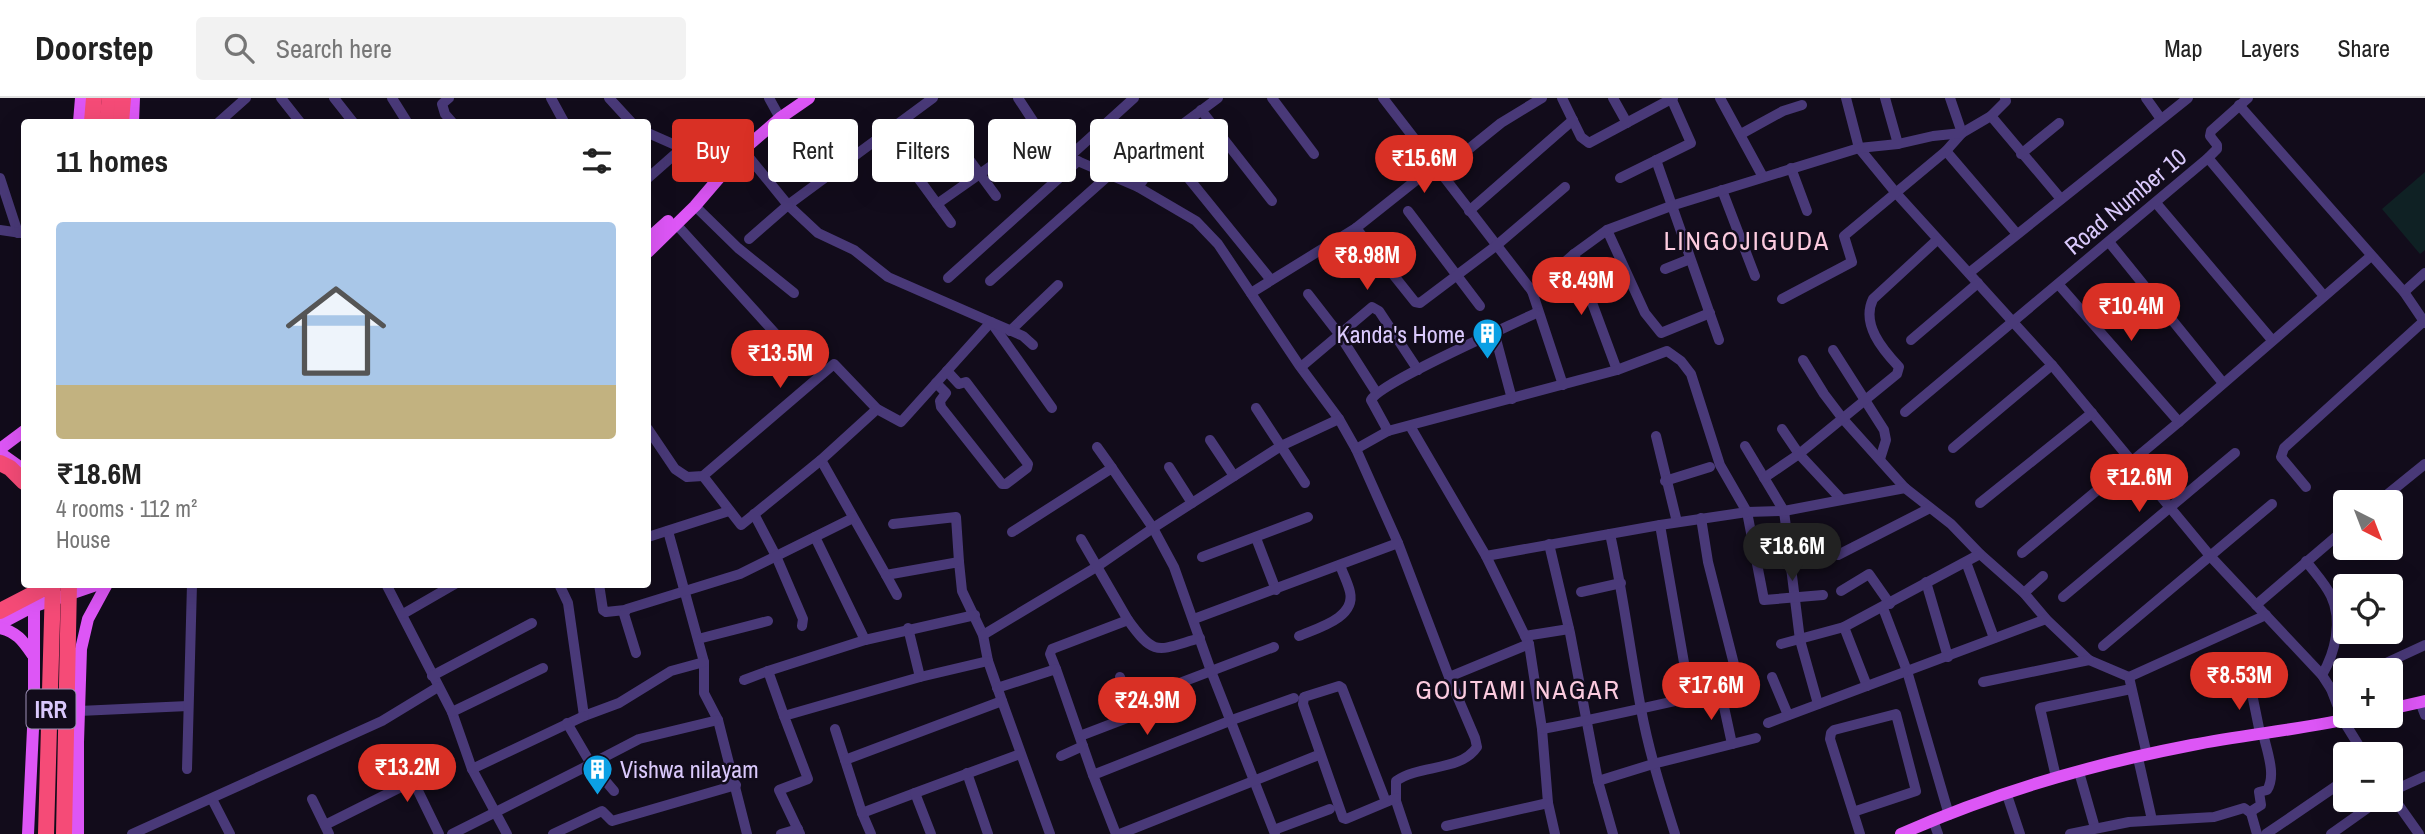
<!DOCTYPE html>
<html lang="en">
<head>
<meta charset="utf-8">
<style>
	body { margin:0; font-family:"Archivo Narrow",sans-serif; background:#f2f2f2; color:#222; height:100vh; display:flex; flex-direction:column; font-size:26px; white-space:nowrap }
	* { box-sizing:border-box; margin:0 }
	p { font-size:23px; color:#767676 }
	.icon { flex:none; width:38px; height:38px; fill:none; stroke:currentColor; stroke-width:2; stroke-linecap:round; stroke-linejoin:round }
	.map { position:relative; flex:1; overflow:hidden }
	.panel { position:absolute; left:21px; top:21px; width:630px; height:469px; display:flex; flex-direction:column; background:#fff; border-radius:7px; box-shadow:0 7px 28px #0002 }
	.panel>* { flex:none }
	.banner { position:absolute; left:672px; top:21px; width:665px; height:63px; display:flex; gap:14px }
	.needle { width:46px; rotate:138deg }
	.controls { position:absolute; left:2333px; top:392px; display:grid; gap:14px }
	.controls a { display:grid; place-items:center; width:70px; height:70px; border-radius:7px; background:#fff; box-shadow:0 7px 28px #0002; font-size:35px }
	.price { position:absolute; translate:-50% -60px; padding:0 16px; border-radius:24px; background:#d93025; color:#fff; font-size:23px; line-height:46px; filter:drop-shadow(0 2px 4px #0008) }
	.price::after { content:''; position:absolute; left:50%; top:42px; width:21px; height:16px; margin-left:-10px; background:inherit; clip-path:polygon(0 0,100% 0,50% 100%) }
	.price.active { background:#222; color:#fff }
	ul { padding:0; list-style:none }
	li { display:grid; align-content:center; gap:14px; height:371px; padding:0 35px }
	li span { display:grid; place-items:center; height:217px; border-radius:7px; color:#555 }
	li>.icon { margin-inline-start:auto }
	span .icon { width:126px; height:126px; fill:#fffc; stroke-width:1 }
	li b { font-size:30px }
	h2 { display:flex; justify-content:space-between; align-items:center; height:84px; padding:0 35px; font-size:30px }
	.chip { padding:0 24px; border-radius:7px; background:#fff; box-shadow:0 7px 28px #0002; font-size:24px; line-height:63px }
	.chip.active { background:#d93025; color:#fff }
	header { display:flex; align-items:center; gap:42px; box-sizing:border-box; height:98px; padding:0 35px; background:#fff; border-bottom:2px solid #e0e0e0 }
	header strong { font-size:33px }
	nav { display:flex; gap:38px; margin-inline-start:auto; font-size:24px }
	.search { width:490px; height:63px; background:#f2f2f2; display:flex; align-items:center; gap:18px; box-sizing:border-box; padding:0 24px; border-radius:7px; color:#767676; font-size:26px }
	.map>svg:first-child { display:block }
	.green { fill:#0f2124 }
	.lines { fill:none; stroke-linecap:round; stroke-linejoin:round }
	.minor { stroke:#493978; stroke-width:10 }
	.major { stroke:#dd56f6; stroke-width:12 }
	.highway { stroke:#f54b77; stroke-width:16 }
	.highway-bridge { stroke:#f54b77; stroke-width:16 }
	.labels { text-anchor:middle; dominant-baseline:central; stroke-width:5; stroke-linejoin:round; paint-order:stroke }
	.shield { fill:#120c1b; stroke:#9e90b8; stroke-width:2 }
	.shield-label { font-size:23px; font-weight:bold; fill:#dac9fc }
	.street-label { font-size:24px; fill:#dac9fc; stroke:#120c1b }
	.poi-label { font-size:24px; fill:#dac9fc; stroke:#120c1b; text-anchor:end }
	.neighbourhood-label { font-size:26px; letter-spacing:2px; fill:#fccbdf; stroke:#120c1b }
</style>
</head>
<body>
<header>
<strong>Doorstep</strong>
<div class="search"><svg class="icon" aria-label="search" viewBox="0 0 24 24"><circle cx="10" cy="10" r="6"/><path d="M15 15l6 6"/></svg>Search here</div>
<nav><a>Map</a><a>Layers</a><a>Share</a></nav>
</header>
<div class="map">
<svg width="2425" height="736" viewBox="0 0 2425 736">
	<rect width="100%" height="100%" fill="#120c1b"/>
	<polygon class="green" points="2425,74 2425,152 2420,156 2382,111"/>
	<g class="lines">
		<g class="minor">
			<polyline points="281,0 300,24"/>
			<polyline points="334,0 353,24"/>
			<polyline points="392,0 407,24"/>
			<polyline points="449,0 442,6 445,16 452,24"/>
			<polyline points="551,0 564,24"/>
			<polyline points="609,0 631,24"/>
			<polyline points="769,0 780,20"/>
			<polyline points="933,0 788,107 818,135 854,152 888,179 991,224 1052,310"/>
			<path d="M1018,0l34,52 86,37 58,34 22,23 81,121 40,54 17,30 42,94 51,134 26,61 2,9c-17,25 -57,17 -81,34v20l11,33"/>
			<polyline points="1272,0 1314,56"/>
			<polyline points="1383,0 1532,193"/>
			<polyline points="1562,0 1581,39 1589,45 1673,0"/>
			<polyline points="1613,0 1627,25"/>
			<polyline points="1720,0 1763,79"/>
			<polyline points="1846,0 1859,50 1896,95 2052,267 2211,459 2322,577 2331,591 2343,622 2364,656"/>
			<polyline points="1885,0 1898,46"/>
			<polyline points="2146,0 2161,21"/>
			<polyline points="2239,7 2404,194 2425,225"/>
			<polyline points="1201,12 1272,103"/>
			<polyline points="1991,18 2061,101"/>
			<polyline points="219,24 246,0"/>
			<polyline points="648,35 682,50 703,48 732,62"/>
			<polyline points="886,36 951,125"/>
			<polyline points="1741,36 1783,13 1802,7"/>
			<polyline points="957,45 996,98"/>
			<polyline points="1164,50 1271,182"/>
			<polyline points="743,52 788,107 749,141"/>
			<polyline points="1946,53 2017,136"/>
			<polyline points="2021,56 2059,25"/>
			<polyline points="1070,58 1134,0"/>
			<polyline points="2208,60 2324,198"/>
			<polyline points="1656,62 1719,242"/>
			<polyline points="1791,70 1807,113"/>
			<polyline points="1439,75 1501,25 1542,0"/>
			<polyline points="0,80 18,135"/>
			<polyline points="648,80 682,50"/>
			<polyline points="1620,80 1691,45 1671,0"/>
			<polyline points="1138,89 1183,26 1218,0"/>
			<polyline points="1722,92 1755,178"/>
			<polyline points="2156,105 2272,242"/>
			<polyline points="937,106 1041,33"/>
			<polyline points="695,108 738,150 794,195"/>
			<polyline points="1408,113 1480,208"/>
			<polyline points="1469,113 1573,22"/>
			<polyline points="676,126 783,244"/>
			<polyline points="1356,130 1415,204 1420,205 1497,147 1565,89"/>
			<polyline points="0,132 21,135"/>
			<polyline points="1607,132 1645,215 1661,235 1710,215"/>
			<polyline points="2109,144 2223,285"/>
			<polyline points="1574,156 1617,272"/>
			<polyline points="1665,171 1690,161"/>
			<polyline points="1969,175 2188,0"/>
			<polyline points="948,180 1078,63"/>
			<polyline points="990,183 1108,78"/>
			<polyline points="2059,187 2179,324"/>
			<polyline points="2404,194 2425,175"/>
			<polyline points="1251,195 1356,130 1434,68"/>
			<polyline points="1308,196 1339,236 1376,294"/>
			<polyline points="1782,201 1852,164 1844,138 1946,53 1962,35 1991,18 2006,3 2005,0"/>
			<polyline points="1010,233 1058,187"/>
			<polyline points="1496,241 1512,301"/>
			<polyline points="1911,242 1978,185"/>
			<polyline points="1833,252 1884,332 1886,342 1880,361"/>
			<polyline points="1803,262 1824,296 1843,321 1905,390 1951,426 1980,456 2024,495 2046,521 2089,562 2129,579 2147,657"/>
			<polyline points="1301,269 1372,209 1379,213 1418,272"/>
			<polyline points="936,285 946,295 940,303 941,309 1002,386 1006,386 1027,370 1028,366 966,284 959,286 947,273"/>
			<polyline points="1563,287 1532,193 1574,156 1607,132 1671,108 1859,50 1898,46 1933,38 1962,35 1950,0"/>
			<polyline points="1256,310 1305,385"/>
			<polyline points="1905,314 2208,60 2217,51 2217,47 2210,38 2211,33 2248,0"/>
			<polyline points="1410,328 1486,458 1529,546 1542,631 1548,705 1555,736"/>
			<polyline points="648,331 675,371 687,379 703,378 834,266 877,311 901,324 991,224 1023,238 1033,247"/>
			<polyline points="1782,331 1799,356 1840,400"/>
			<path d="M1388,333l-17,-31c9,-18 141,-75 167,-88"/>
			<polyline points="1656,338 1677,424"/>
			<polyline points="1210,342 1234,378"/>
			<polyline points="1745,348 1784,413 1800,542 1818,606"/>
			<polyline points="1097,349 1112,370"/>
			<polyline points="1953,350 2052,267"/>
			<polyline points="1356,351 1388,333 1617,272 1667,253 1681,263 1691,276 1720,367 1747,414 1764,502 1823,497"/>
			<polyline points="821,362 886,477 959,464 962,493 983,537 988,563 1002,603 1050,736"/>
			<polyline points="1169,369 1192,405"/>
			<polyline points="703,378 741,427 821,362 877,311"/>
			<path d="M1764,380l35,-24 98,-80 2,-7c-17,-18 -38,-43 -26,-68l64,-59"/>
			<polyline points="1665,383 1710,369"/>
			<polyline points="2306,389 2281,359 2284,350 2424,223"/>
			<polyline points="2378,404 2425,366"/>
			<polyline points="1980,405 2092,315"/>
			<polyline points="754,416 776,458 803,521 802,528"/>
			<polyline points="893,426 956,419 959,464"/>
			<polyline points="1660,427 1690,599"/>
			<polyline points="668,433 704,564 704,595 718,622 747,736"/>
			<polyline points="1012,434 1112,370 1153,430 1174,469 1211,573 1275,736"/>
			<path d="M1610,436c13,58 20,117 31,175 8,43 21,84 34,125"/>
			<polyline points="648,439 729,413"/>
			<polyline points="815,439 865,542"/>
			<polyline points="1256,440 1276,492"/>
			<polyline points="1549,446 1570,535 1598,683 1613,736"/>
			<polyline points="2022,455 2179,324 2371,158"/>
			<polyline points="1838,457 1930,410"/>
			<polyline points="1486,458 1660,427 1747,414 1784,413 1905,390"/>
			<polyline points="1202,459 1308,419"/>
			<path d="M2306,463c8,11 19,22 25,35 12,25 4,57 -9,79"/>
			<polyline points="1757,464 1822,454"/>
			<polyline points="1966,464 1994,540"/>
			<polyline points="886,477 897,497"/>
			<polyline points="1926,484 1948,559"/>
			<polyline points="386,486 452,614 472,671 507,736"/>
			<polyline points="559,486 568,505 584,618 619,605 671,573 704,564"/>
			<polyline points="599,486 603,512 606,514 625,512"/>
			<polyline points="1841,493 1869,476 1890,506"/>
			<polyline points="1581,494 1621,485"/>
			<polyline points="2024,495 2043,478"/>
			<polyline points="2063,499 2235,355"/>
			<polyline points="2256,507 2345,431"/>
			<polyline points="1883,510 1907,573 1949,717"/>
			<polyline points="403,516 455,486"/>
			<polyline points="1194,521 1398,445"/>
			<path d="M1128,522c27,38 30,30 72,18"/>
			<polyline points="1844,529 1867,588"/>
			<polyline points="908,530 920,579"/>
			<polyline points="983,537 1098,468 1153,430 1281,348 1339,321"/>
			<path d="M1299,538c18,-8 57,-18 51,-44 -2,-9 -7,-18 -10,-27"/>
			<polyline points="1525,538 1569,531"/>
			<polyline points="698,541 768,523"/>
			<polyline points="1781,546 1844,529 1980,456"/>
			<polyline points="2103,548 2272,406"/>
			<polyline points="636,555 624,516 627,511 740,476 853,420"/>
			<polyline points="1056,571 1050,556 1052,551 1128,522 1081,441"/>
			<polyline points="2371,572 2425,547"/>
			<polyline points="432,578 532,525"/>
			<polyline points="1120,579 1130,604 1274,549"/>
			<polyline points="1449,579 1529,546"/>
			<polyline points="1772,579 1788,617"/>
			<polyline points="2129,579 2266,517"/>
			<polyline points="744,582 768,573"/>
			<polyline points="1983,584 2089,562"/>
			<polyline points="2250,586 2260,635"/>
			<polyline points="997,590 1056,571 1093,677"/>
			<polyline points="2331,591 2345,585"/>
			<polyline points="1721,595 1732,646"/>
			<polyline points="2420,604 2425,617"/>
			<polyline points="79,613 188,608"/>
			<polyline points="452,614 543,570"/>
			<polyline points="784,618 768,573 865,542 975,517"/>
			<polyline points="1768,625 2046,521"/>
			<polyline points="835,631 862,715 871,736"/>
			<path d="M1542,631c49,-9 97,-20 146,-31 16,-4 33,-3 48,-11l2,-7 -30,-118 -7,-44"/>
			<polyline points="1080,638 1127,620 1131,613 1130,604"/>
			<polyline points="1061,658 1083,648"/>
			<polyline points="2138,660 2152,722"/>
			<polyline points="403,662 439,736"/>
			<polyline points="845,662 1002,603"/>
			<polyline points="187,671 192,486"/>
			<polyline points="472,671 584,618"/>
			<polyline points="2079,674 2095,730"/>
			<polyline points="967,675 988,736"/>
			<polyline points="2056,679 2040,610 2131,591"/>
			<polyline points="1598,683 1653,666 1756,640"/>
			<polyline points="614,693 591,666 639,641 718,622"/>
			<polyline points="2390,694 2425,678"/>
			<polyline points="2390,695 2419,736"/>
			<polyline points="2007,697 2020,736"/>
			<polyline points="212,701 230,736"/>
			<polyline points="312,701 329,736"/>
			<polyline points="1386,704 1342,590 1339,588 1304,599 1303,606 1343,720 1346,721 1396,700"/>
			<path d="M1853,714l63,-21 -20,-77 -62,16 -3,3 -1,6c10,32 20,63 30,95"/>
			<path d="M2250,714l11,-7 -2,-13 8,-2c10,-15 -1,-41 -4,-57"/>
			<polyline points="862,715 915,695"/>
			<polyline points="1933,722 1938,736"/>
			<polyline points="325,727 413,683"/>
			<polyline points="1446,728 1548,705"/>
			<polyline points="1274,732 1330,711"/>
			<polyline points="132,736 382,623 438,589"/>
			<polyline points="452,736 591,666 567,625"/>
			<polyline points="553,736 602,713 612,723 736,687"/>
			<polyline points="781,736 798,731"/>
			<polyline points="800,736 779,692 808,681 784,618 920,579 988,563"/>
			<polyline points="931,736 915,695 1020,656"/>
			<polyline points="1116,736 1093,677 1232,622 1294,600"/>
			<polyline points="1120,736 1316,658"/>
			<polyline points="2070,736 2129,724 2214,719 2244,710 2251,715 2257,736"/>
			<polyline points="2266,736 2345,682"/>
			<polyline points="2331,736 2379,702"/>
		</g>
		<g class="major">
			<polyline points="79,24 81,0"/>
			<polyline points="133,24 134,0"/>
			<polyline points="648,141 668,123"/>
			<polyline points="648,154 695,108 743,52 780,20 809,0"/>
			<polyline points="0,351 24,333"/>
			<polyline points="0,355 24,372"/>
			<polyline points="0,526 32,509 99,486"/>
			<path d="M0,530c17,4 23,13 32,26"/>
			<polyline points="2390,611 2425,603"/>
			<polyline points="28,736 34,610 34,486"/>
			<polyline points="78,736 78,644 81,551 88,521 107,486"/>
			<path d="M1901,736c92,-41 192,-70 291,-89 56,-11 114,-16 169,-29"/>
		</g>
		<g class="highway">
			<polyline points="92,24 94,0"/>
			<polyline points="107,24 110,0"/>
			<polyline points="121,24 123,0"/>
			<polyline points="0,365 10,370 24,384"/>
		</g>
		<g class="highway-bridge">
			<polyline points="0,513 52,486"/>
			<polyline points="46,736 53,486"/>
			<polyline points="64,736 69,486"/>
		</g>
	</g>
	<defs>
		<symbol id="building-pin" viewBox="-11 -11 22 30"><path d="M0 17L-7.5 6A9.5 9.5 0 1 1 7.5 6Z" fill="#0ca0e4" stroke="#120c1b"/><path d="M-4-6H4V6H1V3H-1V6H-4ZM-2.5-4.3h1.7v1.8h-1.7ZM.8-4.3h1.7v1.8H.8ZM-2.5-1h1.7V.8h-1.7ZM.8-1h1.7V.8H.8Z" fill="#fff"/></symbol>
	</defs>
	<g fill-rule="evenodd">
		<use href="#building-pin" x="1470" y="218" width="35" height="47"/>
		<use href="#building-pin" x="580" y="654" width="35" height="47"/>
	</g>
	<g class="labels">
		<rect class="shield" x="26.5" y="591.5" width="49" height="39" rx="5"/>
		<g class="shield-label">
			<text x="51" y="611">IRR</text>
		</g>
		<g class="street-label">
			<text transform="translate(2125 103) rotate(-40)">Road Number 10</text>
		</g>
		<g class="poi-label">
			<text x="1465" y="236">Kanda's Home</text>
			<text x="620" y="671" text-anchor="start">Vishwa nilayam</text>
		</g>
		<g class="neighbourhood-label">
			<text x="1747" y="142">LINGOJIGUDA</text>
			<text x="1518" y="591">GOUTAMI NAGAR</text>
		</g>
	</g>
</svg>
<div class="controls">
<a><svg class="needle" viewBox="-14 -14 28 28"><path d="M0-13l5 13h-10z" fill="#e53935"/><path d="M0 13l5-13h-10z" fill="#767676"/></svg></a>
<a><svg class="icon" aria-label="locate" viewBox="0 0 24 24"><circle cx="12" cy="12" r="6"/><path d="M12 2v4M12 18v4M2 12h4M18 12h4"/></svg></a>
<a>+</a>
<a>−</a>
</div>
<b class="price" style="left:1424px;top:97px">₹15.6M</b>
<b class="price" style="left:1367px;top:194px">₹8.98M</b>
<b class="price" style="left:1581px;top:219px">₹8.49M</b>
<b class="price" style="left:2131px;top:245px">₹10.4M</b>
<b class="price" style="left:780px;top:292px">₹13.5M</b>
<b class="price" style="left:2139px;top:416px">₹12.6M</b>
<b class="price active" style="left:1792px;top:485px">₹18.6M</b>
<b class="price" style="left:2239px;top:614px">₹8.53M</b>
<b class="price" style="left:1711px;top:624px">₹17.6M</b>
<b class="price" style="left:1147px;top:639px">₹24.9M</b>
<b class="price" style="left:407px;top:706px">₹13.2M</b>
<div class="banner">
<a class="chip active">Buy</a>
<a class="chip">Rent</a>
<a class="chip">Filters</a>
<a class="chip">New</a>
<a class="chip">Apartment</a>
</div>
<section class="panel">
<h2>11 homes<svg class="icon" aria-label="filters" viewBox="0 0 24 24"><path d="M4 7h16M4 17h16"/><circle cx="9" cy="7" r="2"/><circle cx="15" cy="17" r="2"/></svg></h2>
<ul>
<li><span style="background:linear-gradient(#a9c7e8 75%,#c2b280 0)"><svg class="icon" aria-label="home" viewBox="0 0 24 24"><path d="M3 11l9-7 9 7M6 9v11h12V9"/></svg></span><div><b>₹18.6M</b><p>4 rooms · 112 m²</p><p>House</p></div></li>
</ul>
</section>
</div>
</body>
</html>
